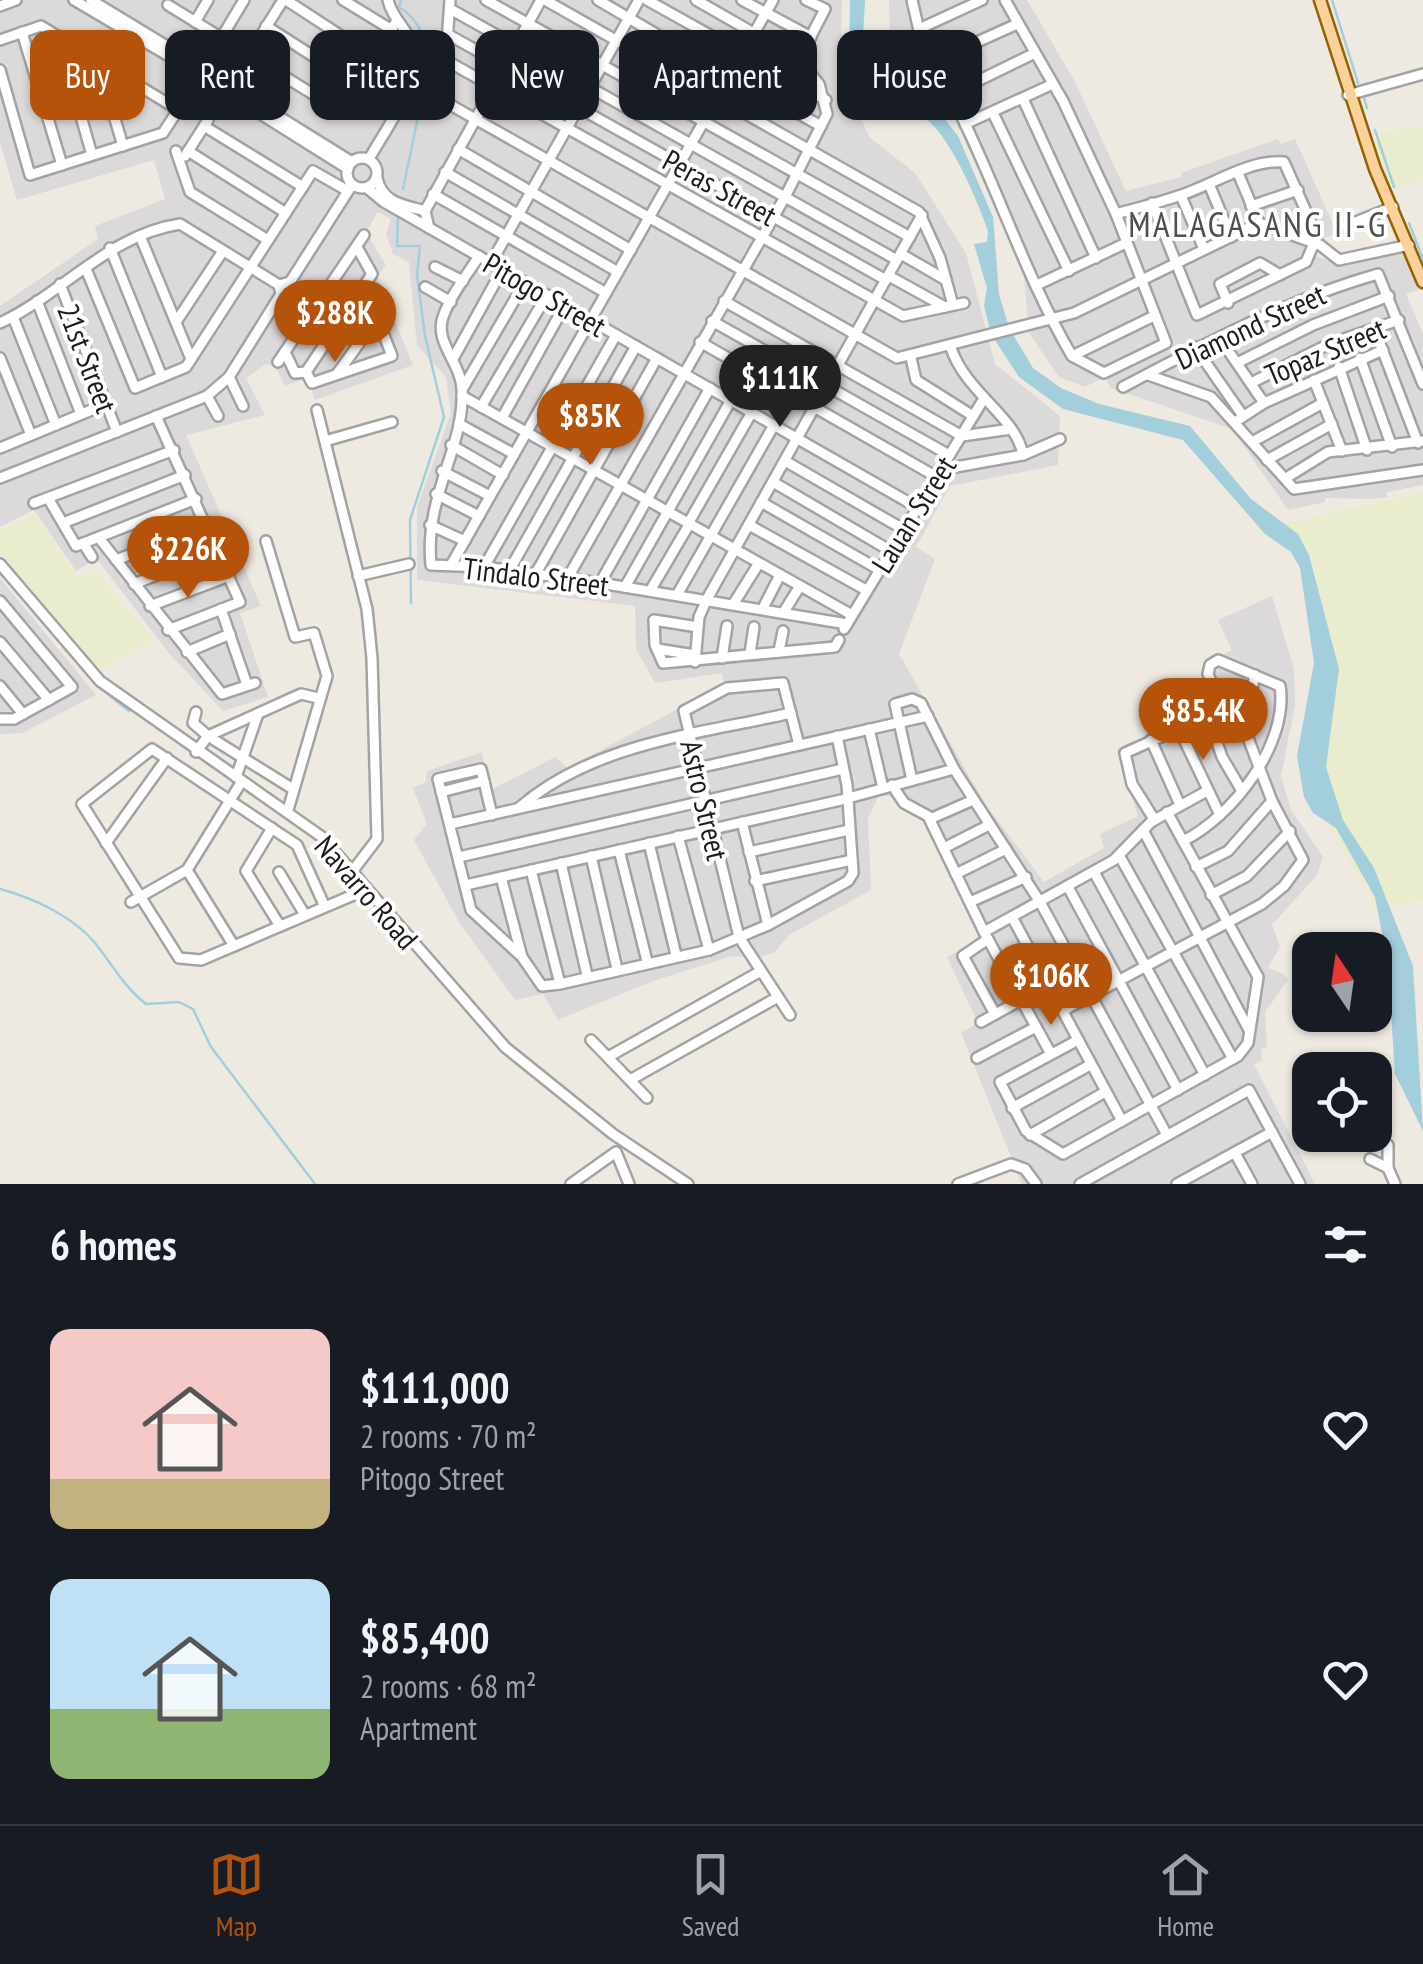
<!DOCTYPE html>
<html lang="en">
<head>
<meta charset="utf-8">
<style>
	body { margin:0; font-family:"PT Sans Narrow",sans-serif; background:#20242c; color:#f1f3f6; height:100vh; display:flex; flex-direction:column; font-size:38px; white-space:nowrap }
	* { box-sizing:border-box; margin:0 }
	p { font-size:32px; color:#9ea1a6 }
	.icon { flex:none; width:55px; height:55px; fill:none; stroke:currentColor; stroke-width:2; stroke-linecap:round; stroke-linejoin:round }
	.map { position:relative; height:1184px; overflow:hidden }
	.panel { display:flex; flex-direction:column; background:#171b24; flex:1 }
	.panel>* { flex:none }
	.hud { position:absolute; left:30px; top:30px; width:1365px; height:90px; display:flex; gap:20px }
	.needle { width:65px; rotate:347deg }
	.tools { position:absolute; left:1292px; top:932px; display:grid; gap:20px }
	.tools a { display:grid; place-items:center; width:100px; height:100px; border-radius:20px; background:#171b24; box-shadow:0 2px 8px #0004; font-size:50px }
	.price { position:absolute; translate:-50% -85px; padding:0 22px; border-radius:35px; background:#b45309; color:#fff; font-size:32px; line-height:65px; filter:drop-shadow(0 2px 5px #0008) }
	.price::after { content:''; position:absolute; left:50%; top:60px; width:30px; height:22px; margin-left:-15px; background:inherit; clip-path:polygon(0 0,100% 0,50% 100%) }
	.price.current { background:#222; color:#fff }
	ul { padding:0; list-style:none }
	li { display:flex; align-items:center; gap:30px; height:250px; padding:0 50px }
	li span { display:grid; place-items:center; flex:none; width:280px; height:200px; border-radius:20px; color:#555 }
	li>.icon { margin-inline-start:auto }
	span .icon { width:120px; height:120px; fill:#fffc; stroke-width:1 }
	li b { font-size:42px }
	h2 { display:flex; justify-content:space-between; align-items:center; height:120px; padding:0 50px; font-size:42px }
	.chip { padding:0 35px; border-radius:20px; background:#171b24; box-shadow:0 2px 8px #0004; font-size:35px; line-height:90px }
	.chip.current { background:#b45309; color:#fff }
	.menu { display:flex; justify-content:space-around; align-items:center; height:140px; border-top:2px solid #363941; background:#171b24; font-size:28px; color:#9ea1a6 }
	.menu a { display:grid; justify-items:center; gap:5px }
	.menu .current { color:#b45309 }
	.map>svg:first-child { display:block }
	.residential { fill:#dbd9d9 }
	.farmland { fill:#eaedcd }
	.water { fill:#a3cedb }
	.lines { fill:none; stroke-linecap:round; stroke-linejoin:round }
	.stream { stroke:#a3cedb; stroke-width:2.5 }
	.minor-casing { stroke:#a3a3a3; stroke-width:14 }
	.major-casing { stroke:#936302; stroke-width:15 }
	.minor { stroke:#fff; stroke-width:9 }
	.major { stroke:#fad19b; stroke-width:10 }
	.labels { text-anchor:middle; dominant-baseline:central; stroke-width:8; stroke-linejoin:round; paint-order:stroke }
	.street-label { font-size:30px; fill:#1c1c1c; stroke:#fff }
	.quarter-label { font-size:35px; letter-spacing:2.5px; fill:#4f4f4f; stroke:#fff }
</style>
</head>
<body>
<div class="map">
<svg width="1423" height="1184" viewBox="0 0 1423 1184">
	<rect width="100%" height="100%" fill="#eeeae2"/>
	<g class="residential">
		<polygon points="0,0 842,0 840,71 869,137 915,173 966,253 995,364 1060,416 1058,465 950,486 916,547 935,559 899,654 986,805 1044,882 1104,848 1100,834 1138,816 1117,751 1219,707 1202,666 1232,650 1218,620 1272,596 1294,669 1295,705 1281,776 1291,810 1323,857 1317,875 1272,925 1280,946 1268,968 1284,974 1288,980 1265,1012 1267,1048 1261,1049 1262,1061 1254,1064 1315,1184 1022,1184 961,1033 978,1023 947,957 980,939 923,816 904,810 890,796 879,795 868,818 871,890 789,935 775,952 748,962 744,957 732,956 653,981 558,1020 543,994 515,1000 459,922 414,840 427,824 413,788 426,782 427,771 482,752 491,790 555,757 568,768 724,684 722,673 655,683 636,649 635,606 417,580 417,507 451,413 446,377 417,345 409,262 393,254 386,234 391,219 378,212 366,232 386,266 377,277 413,365 315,400 307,378 285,386 275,366 266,364 246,378 265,415 186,435 261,606 240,613 268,697 223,711 167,651 97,559 76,571 34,510 0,527 0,306 98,239 95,226 165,199 154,160 17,200 0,143"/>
		<polygon points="889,0 1027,0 1074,80 1126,191 1182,177 1181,173 1278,139 1280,144 1295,139 1337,233 1322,239 1312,255 1345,266 1409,251 1422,289 1406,294 1423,334 1423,485 1387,492 1387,497 1375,499 1325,498 1325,502 1288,510 1232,429 1111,388 1105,377 1085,387 1059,377 1029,333 1023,264 955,111 904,74 890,42"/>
		<polygon points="0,578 96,695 22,733 0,734"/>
	</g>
	<g class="farmland">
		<polygon points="1423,125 1423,181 1388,189 1370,153 1376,137 1381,132"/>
		<polygon points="1423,492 1423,899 1378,911 1321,811 1317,577 1307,547 1280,524"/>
		<polygon points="34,514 78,577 94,569 155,641 97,672 0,552 0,530"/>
	</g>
	<path class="water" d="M850,0h15l-4,72 14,16 62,21 21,27 35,81 6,77 10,34 24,40 28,20 38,16 91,22 61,73 47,35 11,21 30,114 -13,98 17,53 31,48 39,98 10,165 -28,-57 -7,-109 -13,-68 -39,-69 -23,-15 -9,-16 -7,-41 17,-93 -14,-95 -9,-16 -26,-18 -82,-94 -120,-31 -44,-32 -28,-43 -7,-28 3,-18 -13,-44 13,-2 1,-11c-11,-31 -38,-98 -67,-116 -24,-15 -50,-8 -72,-30z"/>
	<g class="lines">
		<g class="stream">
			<path d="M401,0l-2,7c26,16 31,44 26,74"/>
			<polyline points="1332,0 1358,83"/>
			<polyline points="1363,95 1367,108"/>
			<polyline points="1375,130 1394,187"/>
			<polyline points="403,189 422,98"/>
			<polyline points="398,216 397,246 420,246 417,275 425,336 444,417 410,520 411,603"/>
			<polyline points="1409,223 1423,259"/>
			<polyline points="0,571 100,688 129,711"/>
			<polyline points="197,756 234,781"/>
			<path d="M0,889c33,9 73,27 95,54 17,21 29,44 51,61l33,-2 14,7 18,38 104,137"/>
		</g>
		<defs>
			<g id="minor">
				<polyline points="74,0 194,71"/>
				<polyline points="91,0 198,65"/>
				<polyline points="286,0 375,58"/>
				<polyline points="343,0 392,30"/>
				<polyline points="486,0 910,237"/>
				<polyline points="545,0 919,212 940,258 953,305"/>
				<polyline points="598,0 656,34"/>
				<polyline points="647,0 826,100"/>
				<polyline points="696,0 799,59"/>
				<polyline points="742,0 811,37"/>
				<path d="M912,0l19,83 18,12 9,14c40,80 69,171 114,247"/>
				<polyline points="1005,0 1063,101 1116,214 1166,343 1104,373 1072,356 1154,316"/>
				<polyline points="168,5 342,112 396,22"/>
				<polyline points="0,6 16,0"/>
				<polyline points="452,10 897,260"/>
				<polyline points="195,22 208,0"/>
				<polyline points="266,26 358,85"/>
				<polyline points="919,29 982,0"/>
				<polyline points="22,32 62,165"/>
				<polyline points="449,35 886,280"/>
				<polyline points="58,36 92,155"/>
				<polyline points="0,40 41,26 177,109"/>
				<polyline points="249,55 283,0"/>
				<polyline points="447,61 903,316 964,303"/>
				<polyline points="98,62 123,146"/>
				<polyline points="205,65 244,0"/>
				<polyline points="926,65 1017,24"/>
				<polyline points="0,70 30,175 163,133 198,79"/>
				<polyline points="209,73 352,162"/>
				<polyline points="730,76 821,126"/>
				<polyline points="205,79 348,169"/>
				<polyline points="410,82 897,358 1074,313 1259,223 1320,245 1339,260 1409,245"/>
				<polyline points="949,95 1033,54"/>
				<polyline points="1348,95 1423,74"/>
				<polyline points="443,99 450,0"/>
				<polyline points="1023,99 1096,258"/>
				<polyline points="993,113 1069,271"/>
				<polyline points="965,124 1053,84"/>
				<polyline points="204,126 303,187"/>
				<polyline points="458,149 631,250"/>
				<polyline points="176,151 190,192 268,240"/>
				<polyline points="188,151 286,213"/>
				<polyline points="185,156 208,120"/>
				<circle cx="362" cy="173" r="15"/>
				<path d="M369,159c17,-31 56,-80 42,-117 -6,-16 -19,-24 -23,-42"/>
				<polyline points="445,172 618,272"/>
				<polyline points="1238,173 1259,223"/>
				<path d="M377,178c5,25 27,27 48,33l4,17"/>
				<polyline points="1209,184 1231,237"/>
				<polyline points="367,188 384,202 915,506"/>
				<polyline points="433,194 606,293"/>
				<polyline points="1181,196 1204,249"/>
				<polyline points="1251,206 1298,190"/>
				<polyline points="425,211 541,0"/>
				<path d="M1116,214c21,-6 42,-11 62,-18 33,-10 71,-37 106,-34l33,74 -11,26 -109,53 -45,-112"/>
				<polyline points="1346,226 1393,207"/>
				<polyline points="140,236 191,359"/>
				<polyline points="110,248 162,377"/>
				<polyline points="901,254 946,280"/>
				<path d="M479,256c-12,19 -29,40 -36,61 -9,25 18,46 19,72 3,59 -38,106 -31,176l53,2 116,16 247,41"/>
				<polyline points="491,263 639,0"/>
				<polyline points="435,267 463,281"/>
				<polyline points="86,269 135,388 186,367 313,171 348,191"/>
				<polyline points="889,276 945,307"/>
				<polyline points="290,282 352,185"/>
				<polyline points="60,284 117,432"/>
				<polyline points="1039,284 1126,243"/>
				<polyline points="425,287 451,302"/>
				<polyline points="293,291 316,308"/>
				<polyline points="37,301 81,414"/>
				<polyline points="724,301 962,436 1011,429"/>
				<polyline points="1228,303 1220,284 1260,263 1280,275"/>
				<polyline points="13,317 56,425"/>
				<polyline points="712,321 949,455"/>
				<polyline points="176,322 223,251"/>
				<path d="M0,323c64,-30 108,-88 180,-99l99,61"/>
				<polyline points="1374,328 1418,443"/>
				<polyline points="1221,340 1264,403"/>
				<polyline points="700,342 935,476"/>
				<polyline points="1195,347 1243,416"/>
				<polyline points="285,352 295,373 306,372 372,274 357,247"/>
				<polyline points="454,357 502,270"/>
				<polyline points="0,358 31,435"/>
				<polyline points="911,358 916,380 973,416"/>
				<polyline points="1360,358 1392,447"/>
				<polyline points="278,362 364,235"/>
				<polyline points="1237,363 1313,325 1389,296"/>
				<polyline points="1339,367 1367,450"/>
				<polyline points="306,372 312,383 392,356 365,286"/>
				<polyline points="337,374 378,317"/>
				<polyline points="1148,375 1211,397 1294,489 1423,470"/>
				<polyline points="229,377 243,406"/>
				<polyline points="1314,380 1342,451"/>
				<polyline points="1251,383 1329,344 1399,320"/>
				<path d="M1123,387c81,-43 166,-88 255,-113l45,110"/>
				<polyline points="463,388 525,282"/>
				<polyline points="207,396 218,416"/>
				<polyline points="462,396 852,615"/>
				<polyline points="481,407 547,295"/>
				<polyline points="317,410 367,609 372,658 377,839 351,873"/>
				<polyline points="156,416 240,602 168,630"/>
				<polyline points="502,418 565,305"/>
				<polyline points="1235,422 1264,403 1383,350"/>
				<polyline points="459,424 514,454"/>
				<polyline points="325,441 392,422"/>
				<polyline points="1252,442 1323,403"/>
				<polyline points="451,445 503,475"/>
				<polyline points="0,448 106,404"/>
				<polyline points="1023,455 1060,439"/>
				<polyline points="1267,460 1332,424"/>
				<polyline points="785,461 903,529"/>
				<path d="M939,470l84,-15c-7,-39 -57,-62 -72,-107"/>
				<polyline points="442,471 490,496"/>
				<polyline points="0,478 207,396 229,377 281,294 279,285 290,282 291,294 281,294"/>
				<polyline points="1286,478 1328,452 1423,441"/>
				<polyline points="773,482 889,550"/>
				<polyline points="436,494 479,516"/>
				<polyline points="48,498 76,546 196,499"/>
				<polyline points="761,502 878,569"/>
				<polyline points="34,503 174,450"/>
				<polyline points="689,522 752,412"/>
				<polyline points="63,523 185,475"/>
				<polyline points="430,525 465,541"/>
				<polyline points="749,525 866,590"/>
				<polyline points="99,538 222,694 255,683"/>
				<polyline points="266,541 295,637 314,633 327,676 288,810"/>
				<polyline points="83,543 92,557"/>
				<polyline points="116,560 207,525"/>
				<polyline points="0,564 100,681 322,837 505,1047 613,1134 688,1184"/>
				<polyline points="451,565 773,0"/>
				<polyline points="484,567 616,335"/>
				<polyline points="509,571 636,346"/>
				<polyline points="535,575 657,358"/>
				<polyline points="358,576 409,564"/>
				<polyline points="567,579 785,197 827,114 819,84 799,59 825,9 806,0"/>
				<polyline points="600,583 710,388"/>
				<polyline points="134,584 218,551"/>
				<polyline points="625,587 731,400"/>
				<polyline points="650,591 690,523"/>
				<polyline points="677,595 774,425"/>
				<polyline points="0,601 72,687 14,719 0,719"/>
				<polyline points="734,603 759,563"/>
				<polyline points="150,606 229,576"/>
				<polyline points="763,608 780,575"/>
				<polyline points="221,609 247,685"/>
				<polyline points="785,610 800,586"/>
				<polyline points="698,627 654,620 655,645 663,663 835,647 839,640"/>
				<polyline points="844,629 983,400"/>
				<polyline points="0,642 49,700"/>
				<polyline points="657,649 695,655"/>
				<polyline points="779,651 783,631"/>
				<polyline points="187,652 230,634"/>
				<polyline points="750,653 754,627"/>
				<polyline points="722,658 727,626"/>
				<polyline points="695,662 699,617 707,599 922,215"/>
				<polyline points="0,686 23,714"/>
				<polyline points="196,712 193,723 208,736 196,752"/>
				<polyline points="1240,712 1250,698 1255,675"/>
				<polyline points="1208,716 1222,757 1242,791"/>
				<polyline points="869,729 883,788"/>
				<polyline points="1179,729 1220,815"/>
				<polyline points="208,736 301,694 318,698"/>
				<polyline points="208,736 293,789"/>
				<polyline points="1151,740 1180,805"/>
				<polyline points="236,777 258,714"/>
				<polyline points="912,780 895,704 912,699 921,703 954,769 1040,902 1167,1135"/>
				<polyline points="892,785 904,803 928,816 984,932 1051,1054"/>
				<polyline points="441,792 484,781"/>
				<path d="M520,807c74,-64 179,-73 271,-94"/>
				<polyline points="492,815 481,769 438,779 471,910 522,957 542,986 560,984 709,950 768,925 848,881 853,873 847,785 837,736"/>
				<polyline points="930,819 973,800"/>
				<polyline points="742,822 768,925"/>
				<polyline points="450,824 928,716"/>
				<polyline points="272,828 246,871 280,926"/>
				<polyline points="1143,830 1249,1030"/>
				<polyline points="678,836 709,950"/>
				<path d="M1183,841c49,-24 106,-97 97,-155l-62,-26 -8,5 -2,9 15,35"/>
				<polyline points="106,843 167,758"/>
				<polyline points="649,843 676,955"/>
				<polyline points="944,848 989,825"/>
				<polyline points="619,850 647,961"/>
				<polyline points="749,852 849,830"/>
				<polyline points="1119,855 1233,1059"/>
				<polyline points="591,856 617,969"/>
				<polyline points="459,857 843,769"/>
				<polyline points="561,863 587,975"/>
				<polyline points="1196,867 1228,851 1272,801"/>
				<polyline points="187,870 234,946"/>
				<polyline points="531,870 560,984"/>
				<polyline points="279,872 305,915"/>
				<polyline points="1094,872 1205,1075"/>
				<polyline points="956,874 1006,849"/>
				<polyline points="501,877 522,957"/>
				<polyline points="755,881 852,860"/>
				<polyline points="466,885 841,800 954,769"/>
				<polyline points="1068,887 1178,1090"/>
				<polyline points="1211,895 1247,876 1290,831"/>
				<polyline points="131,902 187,870 242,781"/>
				<polyline points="970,902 1026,877"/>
				<polyline points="325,907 297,845 152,749 82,804 179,958 201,960 365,890"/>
				<polyline points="1012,917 1122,1121"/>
				<polyline points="984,932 1114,860 1151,822 1207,791"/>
				<polyline points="988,939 963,956 995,1014"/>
				<polyline points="1064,1010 1262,904 1284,886 1303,860 1272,801 1237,709 1223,709 1125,753 1132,784 1154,819"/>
				<polyline points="790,1015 739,937 684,711 727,688 783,683 799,745"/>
				<polyline points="981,1022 1021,1000"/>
				<polyline points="591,1040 647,1098"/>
				<polyline points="1078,1040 1000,1082 1026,1131 1063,1154 1238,1056 1248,1043 1258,977 1167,812"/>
				<polyline points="608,1057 761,971"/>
				<polyline points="977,1058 1036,1027"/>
				<polyline points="630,1080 778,997"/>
				<polyline points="1012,1108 1090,1065"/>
				<polyline points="1030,1135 1105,1092"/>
				<polyline points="1388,1145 1388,1168 1395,1184"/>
				<polyline points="1235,1153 1252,1184"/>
				<polyline points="1370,1159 1388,1168"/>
				<polyline points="571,1184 616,1152 629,1184"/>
				<polyline points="958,1184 1011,1164 1025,1169 1036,1184"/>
				<polyline points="1080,1184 1249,1090 1300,1184"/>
				<polyline points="1177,1184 1272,1132"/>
			</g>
			<polyline id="major" points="1320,0 1375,169 1423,282"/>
		</defs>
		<use href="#minor" class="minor-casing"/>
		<use href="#major" class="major-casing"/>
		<use href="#minor" class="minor"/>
		<use href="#major" class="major"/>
	</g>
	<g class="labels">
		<g class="street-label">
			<text transform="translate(720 187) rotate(29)">Peras Street</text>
			<text transform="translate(545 294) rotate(30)">Pitogo Street</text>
			<text transform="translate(1250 326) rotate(-25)">Diamond Street</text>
			<text transform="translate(1325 351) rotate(-23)">Topaz Street</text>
			<text transform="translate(88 358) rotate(69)">21st Street</text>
			<text transform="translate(913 514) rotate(-58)">Lauan Street</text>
			<text transform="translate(536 576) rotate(7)">Tindalo Street</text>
			<text transform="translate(705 800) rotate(77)">Astro Street</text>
			<text transform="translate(367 892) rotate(49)">Navarro Road</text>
		</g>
		<g class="quarter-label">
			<text x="1258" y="224">MALAGASANG II-G</text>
		</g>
	</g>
</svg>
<div class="tools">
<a><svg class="needle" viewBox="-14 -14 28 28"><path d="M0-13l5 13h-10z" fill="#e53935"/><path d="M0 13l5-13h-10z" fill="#9ea1a6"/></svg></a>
<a><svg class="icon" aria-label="locate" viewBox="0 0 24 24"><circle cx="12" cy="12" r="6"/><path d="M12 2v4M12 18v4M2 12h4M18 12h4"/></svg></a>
</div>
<b class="price" style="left:335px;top:365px">$288K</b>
<b class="price current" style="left:780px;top:430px">$111K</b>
<b class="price" style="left:590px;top:468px">$85K</b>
<b class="price" style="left:188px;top:601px">$226K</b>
<b class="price" style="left:1203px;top:763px">$85.4K</b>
<b class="price" style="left:1051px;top:1028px">$106K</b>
<div class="hud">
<a class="chip current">Buy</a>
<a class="chip">Rent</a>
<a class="chip">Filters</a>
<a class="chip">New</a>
<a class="chip">Apartment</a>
<a class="chip">House</a>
</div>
</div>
<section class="panel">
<h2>6 homes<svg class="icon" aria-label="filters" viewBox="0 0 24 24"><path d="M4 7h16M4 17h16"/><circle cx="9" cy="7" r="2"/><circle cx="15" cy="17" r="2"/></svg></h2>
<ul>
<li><span style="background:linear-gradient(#f6c9c9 75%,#c2b280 0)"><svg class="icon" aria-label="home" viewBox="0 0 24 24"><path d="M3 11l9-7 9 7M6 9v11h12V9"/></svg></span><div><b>$111,000</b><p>2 rooms · 70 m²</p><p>Pitogo Street</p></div><svg class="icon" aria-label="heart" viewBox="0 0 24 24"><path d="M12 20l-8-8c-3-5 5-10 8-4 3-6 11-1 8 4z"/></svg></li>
<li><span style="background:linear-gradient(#bfe0f5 65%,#8fb573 0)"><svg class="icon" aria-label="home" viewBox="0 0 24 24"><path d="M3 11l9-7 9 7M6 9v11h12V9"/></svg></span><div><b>$85,400</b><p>2 rooms · 68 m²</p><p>Apartment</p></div><svg class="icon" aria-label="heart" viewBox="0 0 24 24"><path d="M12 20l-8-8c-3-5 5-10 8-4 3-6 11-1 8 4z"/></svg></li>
</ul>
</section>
<nav class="menu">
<a class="current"><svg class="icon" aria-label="map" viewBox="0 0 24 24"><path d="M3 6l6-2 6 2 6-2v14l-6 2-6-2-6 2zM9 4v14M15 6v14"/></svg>Map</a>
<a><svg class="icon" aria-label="saved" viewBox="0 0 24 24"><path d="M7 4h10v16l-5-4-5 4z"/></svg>Saved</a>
<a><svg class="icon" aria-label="home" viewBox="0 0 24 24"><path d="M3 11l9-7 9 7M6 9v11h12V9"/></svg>Home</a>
</nav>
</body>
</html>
